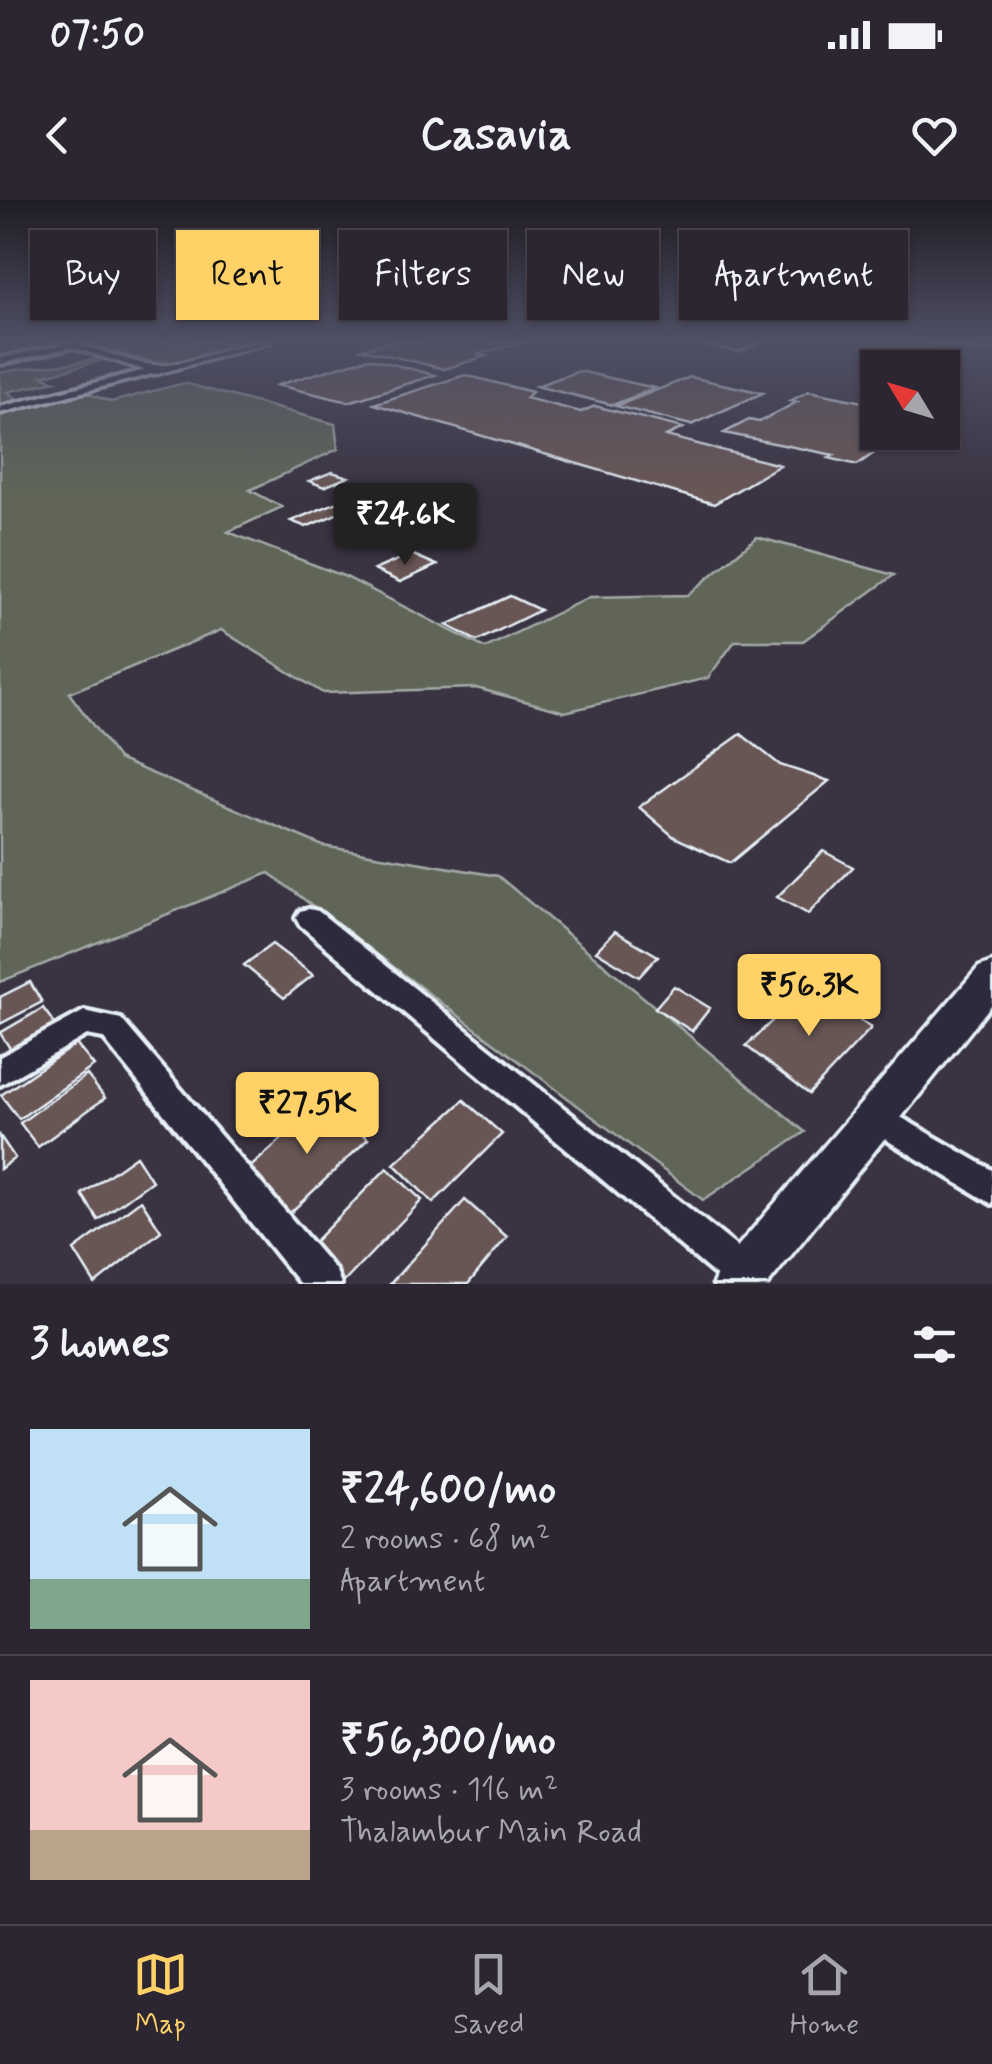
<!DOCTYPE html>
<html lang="en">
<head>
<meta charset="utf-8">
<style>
	body { margin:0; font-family:Mynerve,sans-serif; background:#342e3a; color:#f1f3f6; height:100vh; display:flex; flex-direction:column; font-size:38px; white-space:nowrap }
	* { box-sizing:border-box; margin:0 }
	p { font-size:32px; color:#a6a5ac }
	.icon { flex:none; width:55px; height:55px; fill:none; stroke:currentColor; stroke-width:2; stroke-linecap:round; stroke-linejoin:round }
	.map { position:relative; height:1084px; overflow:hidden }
	.details { display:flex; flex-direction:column; background:#2c2632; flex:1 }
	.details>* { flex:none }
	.guide { position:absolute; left:30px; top:30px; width:932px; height:90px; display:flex; gap:20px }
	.needle { width:65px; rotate:308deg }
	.buttons { position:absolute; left:860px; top:150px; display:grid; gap:20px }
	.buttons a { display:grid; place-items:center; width:100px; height:100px; border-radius:0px; background:#2c2632; box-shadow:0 2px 8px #0004,0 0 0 2px #48434d; font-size:50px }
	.price { position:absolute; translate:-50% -85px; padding:0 22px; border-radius:10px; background:#ffd166; color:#111; font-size:32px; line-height:65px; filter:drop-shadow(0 2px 5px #0008) }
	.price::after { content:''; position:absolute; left:50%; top:60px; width:30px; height:22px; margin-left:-15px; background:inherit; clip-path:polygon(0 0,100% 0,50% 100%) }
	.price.on { background:#222; color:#fff }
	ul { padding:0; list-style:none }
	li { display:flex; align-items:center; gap:30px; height:250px; padding:0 30px }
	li+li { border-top:2px solid #48434d }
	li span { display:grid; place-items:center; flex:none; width:280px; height:200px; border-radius:0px; color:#555 }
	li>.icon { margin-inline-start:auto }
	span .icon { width:120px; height:120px; fill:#fffc; stroke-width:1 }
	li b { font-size:42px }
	h2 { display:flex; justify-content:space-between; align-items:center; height:120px; padding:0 30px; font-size:42px }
	.chip { padding:0 35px; border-radius:0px; background:#2c2632; box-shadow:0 2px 8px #0004,0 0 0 2px #48434d; font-size:35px; line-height:90px }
	.chip.on { background:#ffd166; color:#111 }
	.status { display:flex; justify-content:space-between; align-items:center; height:70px; padding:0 50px; background:#2c2632; direction:ltr }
	.status svg { height:28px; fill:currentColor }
	header { display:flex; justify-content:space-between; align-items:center; height:130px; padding:0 30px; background:#2c2632; font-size:45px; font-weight:700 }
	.dock { display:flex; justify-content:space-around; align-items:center; height:140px; border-top:2px solid #48434d; background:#2c2632; font-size:28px; color:#a6a5ac }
	.dock a { display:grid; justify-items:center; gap:5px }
	.dock .on { color:#ffd166 }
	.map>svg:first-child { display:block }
	.green { fill:#606558; stroke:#a4aba8; stroke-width:2.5 }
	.building { fill:#675655; stroke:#e8f1f8; stroke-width:2.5 }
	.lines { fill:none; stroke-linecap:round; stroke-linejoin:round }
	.street-casing { stroke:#e8f1f8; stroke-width:8 }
	.secondary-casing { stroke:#e8f1f8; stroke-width:7 }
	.street { fill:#2f2a3d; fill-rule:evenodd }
	.secondary { fill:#2f2a3d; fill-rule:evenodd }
</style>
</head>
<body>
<div class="status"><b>07:50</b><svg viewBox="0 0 49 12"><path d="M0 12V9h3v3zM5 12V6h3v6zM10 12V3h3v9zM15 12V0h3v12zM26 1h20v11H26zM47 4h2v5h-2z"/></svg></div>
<header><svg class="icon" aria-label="back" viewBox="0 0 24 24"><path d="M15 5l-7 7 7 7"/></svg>Casavia<svg class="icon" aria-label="heart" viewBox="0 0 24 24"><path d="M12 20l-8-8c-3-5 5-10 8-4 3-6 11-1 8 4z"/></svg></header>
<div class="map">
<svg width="992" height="1084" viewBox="0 0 992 1084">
	<rect width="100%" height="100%" fill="#3a3342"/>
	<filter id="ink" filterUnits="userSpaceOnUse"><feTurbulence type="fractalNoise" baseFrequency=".01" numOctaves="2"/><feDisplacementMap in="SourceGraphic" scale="20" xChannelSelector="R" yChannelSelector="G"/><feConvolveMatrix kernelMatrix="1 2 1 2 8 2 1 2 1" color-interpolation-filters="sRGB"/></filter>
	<g filter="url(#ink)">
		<g class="green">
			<polygon points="82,142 248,142 173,163 155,163"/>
			<path d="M100,158l8,1 -67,17 15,5 -49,11 14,9 -21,5v-33c34,-8 66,-7 100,-15z"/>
			<polygon points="184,183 335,224 338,249 250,290 282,307 228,332 346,377 485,448 590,397 688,395 757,337 894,375 803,441 735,441 708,478 565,512 476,488 323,493 221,430 69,493 118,559 323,646 498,676 805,932 703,1000 269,673 0,782 0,213 84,192 111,202"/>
		</g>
		<g class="building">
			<polygon points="387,142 527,142 477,154 486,156 445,169 362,149"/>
			<polygon points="697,142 762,142 739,152 693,143"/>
			<polygon points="920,142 954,142 990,147 984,152"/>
			<polygon points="369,158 435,175 349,202 277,185"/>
			<polygon points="579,171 655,188 613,205 536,186"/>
			<polygon points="465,175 532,192 526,198 581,212 595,206 683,228 666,236 780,265 714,304 374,204"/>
			<polygon points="690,177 763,193 691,225 616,206"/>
			<polygon points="809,191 878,205 878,232 904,232 857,265 829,258 834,255 724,233 749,220 759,222 797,202 790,201"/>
			<polygon points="332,272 348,277 324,287 309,281"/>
			<polygon points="357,294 372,299 306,327 291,321"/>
			<polygon points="411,354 437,365 400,382 374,370"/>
			<polygon points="510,396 540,410 477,441 447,425"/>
			<polygon points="741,534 780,565 829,581 730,663 674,637 639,607"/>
			<polygon points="823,651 853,667 808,714 777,697"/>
			<polygon points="615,731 658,756 639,777 596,751"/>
			<polygon points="272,744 313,775 284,798 244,765"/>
			<polygon points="30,782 42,802 0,824 0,797"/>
			<polygon points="809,785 871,828 809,894 746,846"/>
			<polygon points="674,786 710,808 692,831 655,808"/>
			<polygon points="43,808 59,830 15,856 0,833"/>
			<polygon points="76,844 94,866 19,919 1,895"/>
			<polygon points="87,875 105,898 38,947 20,923"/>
			<polygon points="325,900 368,939 288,1015 246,971"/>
			<polygon points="464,900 502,934 433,1003 394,964"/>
			<polygon points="0,936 15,958 0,969"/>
			<polygon points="136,956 152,981 98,1020 82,994"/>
			<polygon points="387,968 422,1000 343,1083 310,1046"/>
			<polygon points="141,1000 161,1031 95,1084 74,1050"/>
			<polygon points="465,1000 507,1037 468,1084 390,1084"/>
		</g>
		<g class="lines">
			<defs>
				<g id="street">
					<polygon points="76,142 92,142 0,164 0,158"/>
					<polygon points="157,167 160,172 0,213 0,207"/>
					<polygon points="309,709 318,711 757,1063 762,1076 758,1084 726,1084 300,725 296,718 300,711"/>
					<polygon points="84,811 121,819 336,1071 341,1084 300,1084 103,838 87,835 0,885 0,857"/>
					<polygon points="878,904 992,970 992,1004 867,928 863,918 867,908"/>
				</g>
				<g id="secondary">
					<path d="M55,142c35,0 66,20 100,23 30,3 79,-23 116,-23l-114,32z"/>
					<polygon points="992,762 992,804 768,1084 713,1084 720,1067 979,767"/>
				</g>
			</defs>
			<use href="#street" class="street-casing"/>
			<use href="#secondary" class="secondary-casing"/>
			<use href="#street" class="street"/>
			<use href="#secondary" class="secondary"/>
		</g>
	</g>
	<linearGradient id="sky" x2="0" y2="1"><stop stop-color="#201c24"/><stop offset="0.48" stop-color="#4f5065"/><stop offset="1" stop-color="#4f5065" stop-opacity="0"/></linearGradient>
	<rect width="992" height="294" fill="url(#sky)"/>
</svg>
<div class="buttons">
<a><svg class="needle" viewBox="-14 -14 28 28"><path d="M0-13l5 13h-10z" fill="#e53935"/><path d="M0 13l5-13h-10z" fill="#a6a5ac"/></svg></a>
</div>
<b class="price on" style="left:405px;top:368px">₹24.6K</b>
<b class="price" style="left:809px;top:839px">₹56.3K</b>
<b class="price" style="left:307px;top:957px">₹27.5K</b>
<div class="guide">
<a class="chip">Buy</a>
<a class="chip on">Rent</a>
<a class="chip">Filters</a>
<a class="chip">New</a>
<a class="chip">Apartment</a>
</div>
</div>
<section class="details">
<h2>3 homes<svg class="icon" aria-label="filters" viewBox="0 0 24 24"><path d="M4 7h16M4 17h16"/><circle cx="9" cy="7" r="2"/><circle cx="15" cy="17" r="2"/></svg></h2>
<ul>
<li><span style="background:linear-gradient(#bfe0f5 75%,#7fa58c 0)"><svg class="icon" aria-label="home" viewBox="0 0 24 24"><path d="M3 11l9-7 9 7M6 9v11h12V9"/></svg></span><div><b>₹24,600/mo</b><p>2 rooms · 68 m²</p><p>Apartment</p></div></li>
<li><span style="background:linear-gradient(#f6c9c9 75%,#b9a48a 0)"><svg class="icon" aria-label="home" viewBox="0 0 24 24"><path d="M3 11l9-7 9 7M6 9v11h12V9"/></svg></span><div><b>₹56,300/mo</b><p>3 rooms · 116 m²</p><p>Thalambur Main Road</p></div></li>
</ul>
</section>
<nav class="dock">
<a class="on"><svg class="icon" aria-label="map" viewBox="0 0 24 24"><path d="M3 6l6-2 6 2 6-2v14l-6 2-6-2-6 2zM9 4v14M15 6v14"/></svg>Map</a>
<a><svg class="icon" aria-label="saved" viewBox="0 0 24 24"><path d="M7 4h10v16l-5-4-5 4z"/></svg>Saved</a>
<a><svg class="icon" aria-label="home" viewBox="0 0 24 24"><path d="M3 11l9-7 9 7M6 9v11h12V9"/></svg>Home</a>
</nav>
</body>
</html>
